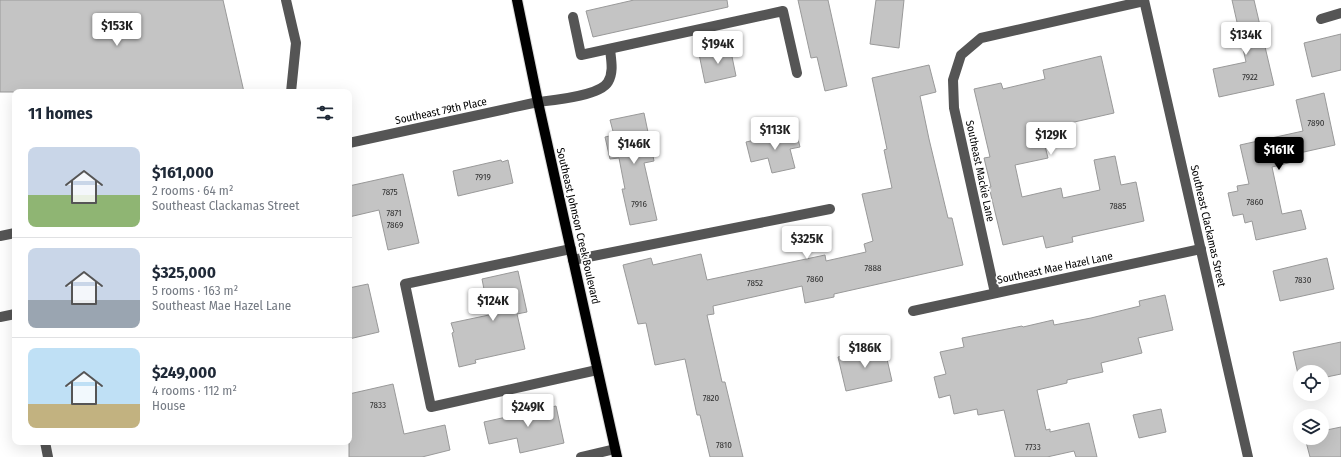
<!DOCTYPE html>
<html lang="en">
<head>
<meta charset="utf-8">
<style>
	body { margin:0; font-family:"Fira Sans Condensed",sans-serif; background:#f2f2f3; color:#1f2937; height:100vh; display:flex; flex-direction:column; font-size:15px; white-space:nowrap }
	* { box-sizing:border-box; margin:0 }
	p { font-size:13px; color:#747a83 }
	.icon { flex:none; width:22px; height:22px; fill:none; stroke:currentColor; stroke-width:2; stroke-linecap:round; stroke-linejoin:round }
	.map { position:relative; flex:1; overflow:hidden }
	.sheet { position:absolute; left:12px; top:89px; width:340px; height:356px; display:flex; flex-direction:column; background:#fff; border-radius:8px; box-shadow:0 4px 16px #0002 }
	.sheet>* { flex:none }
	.buttons { position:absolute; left:1293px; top:365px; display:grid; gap:8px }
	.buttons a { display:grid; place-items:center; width:36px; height:36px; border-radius:50%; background:#fff; box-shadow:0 4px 16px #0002; font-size:20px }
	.price { position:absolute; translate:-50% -34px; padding:0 9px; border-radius:4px; background:#fff; color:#222; font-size:13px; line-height:26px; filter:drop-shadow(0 1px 2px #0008) }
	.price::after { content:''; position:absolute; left:50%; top:24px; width:12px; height:9px; margin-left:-6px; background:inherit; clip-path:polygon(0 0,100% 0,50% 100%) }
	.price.active { background:#000; color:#fff }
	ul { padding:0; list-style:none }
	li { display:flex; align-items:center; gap:12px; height:100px; padding:0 16px }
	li+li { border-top:1px solid #e0e1e3 }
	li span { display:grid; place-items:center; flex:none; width:112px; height:80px; border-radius:8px; color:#555 }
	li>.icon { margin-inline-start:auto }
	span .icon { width:48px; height:48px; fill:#fffc; stroke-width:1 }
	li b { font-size:17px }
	h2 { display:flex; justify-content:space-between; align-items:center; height:48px; padding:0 16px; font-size:17px }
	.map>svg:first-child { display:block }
	.building { fill:#c4c4c4; stroke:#999 }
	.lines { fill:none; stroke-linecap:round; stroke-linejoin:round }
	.major-casing { stroke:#dbdbdb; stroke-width:12 }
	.minor { stroke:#555; stroke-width:10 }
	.major { stroke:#000; stroke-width:10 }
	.labels { text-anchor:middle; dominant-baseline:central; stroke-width:3.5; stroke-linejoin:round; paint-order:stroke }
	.number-label { font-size:9px; fill:#313131 }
	.street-label { font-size:11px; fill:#000; stroke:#fff }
</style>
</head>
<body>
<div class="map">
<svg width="1341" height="457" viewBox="0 0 1341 457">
	<rect width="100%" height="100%" fill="#fff"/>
	<g class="building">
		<polygon points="0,0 223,0 244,92 0,92"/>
		<polygon points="634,0 727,0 728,7 593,37 586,11"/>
		<polygon points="798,0 828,0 847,86 825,91 817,57 811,58"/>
		<polygon points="876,0 904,0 899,48 870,44"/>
		<polygon points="1232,0 1254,0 1274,85 1219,97 1213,69 1246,62"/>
		<polygon points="1341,34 1341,70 1312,77 1304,43"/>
		<polygon points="730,47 736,76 705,83 699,54"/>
		<polygon points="1101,56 1114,113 1070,123 1071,127 1042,134 1048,158 1015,165 1022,197 1061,188 1063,198 1100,190 1094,160 1115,156 1121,185 1136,182 1144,221 1072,237 1073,242 1046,248 1043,236 1003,245 989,187 991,187 984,158 990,157 974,89 1001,83 1003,89 1045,79 1043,70"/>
		<polygon points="929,65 936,92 920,96 929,139 948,218 952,218 963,265 834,294 834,297 805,303 802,286 713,306 714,314 707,315 722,382 725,382 743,457 710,457 700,415 697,415 685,359 655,365 646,323 638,324 623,265 651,258 653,265 701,254 707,280 825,255 826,261 866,252 864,244 873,241 862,194 892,188 884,150 887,149 872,78"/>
		<polygon points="1324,93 1335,145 1295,154 1296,161 1272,167 1282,214 1301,210 1306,229 1256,240 1252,221 1245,223 1243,214 1233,216 1228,193 1238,191 1237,186 1249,184 1240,145 1303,131 1296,100"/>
		<polygon points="644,113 654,161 644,163 657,220 630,225 622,189 625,189 619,158 610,159 605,137 614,135 610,120"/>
		<polygon points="796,131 800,147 790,149 795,168 772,173 768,158 751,162 746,142"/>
		<polygon points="501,160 502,162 508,160 513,183 458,196 453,171"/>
		<polygon points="403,174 419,243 388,250 379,210 349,217 349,186"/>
		<polygon points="1327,258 1334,289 1280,301 1273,271"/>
		<polygon points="518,271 527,312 517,314 525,349 475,360 476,363 459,367 452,333 454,332 451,323 489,315 482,279"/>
		<polygon points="368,284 379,332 349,339 349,288"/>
		<polygon points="1165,295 1173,330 1138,338 1142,353 1101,363 1103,372 1067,380 1067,383 1037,390 1046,430 1050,429 1050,432 1089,423 1097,457 1076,457 1074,451 1047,457 1015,457 1004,410 978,415 977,409 954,414 950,395 939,398 934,377 946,374 940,352 964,347 962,338 1022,326 1023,327 1053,320 1054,325 1091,318 1140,306 1139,301"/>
		<polygon points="1341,342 1341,374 1322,378 1322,372 1300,372 1300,383 1293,352"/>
		<polygon points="884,346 892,381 846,391 838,357"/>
		<polygon points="393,384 404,434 445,425 450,450 422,457 349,457 349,394"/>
		<polygon points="542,402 543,409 556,406 564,443 520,453 517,438 489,444 484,422 511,416 510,410"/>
		<polygon points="1161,409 1166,432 1139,438 1133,415"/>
		<polygon points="1341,427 1341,457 1310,457 1305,438 1322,438 1322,431"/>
	</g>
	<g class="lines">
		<defs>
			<polyline id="major" points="517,0 538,102 617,457"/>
		</defs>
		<use href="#major" class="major-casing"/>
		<g class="minor">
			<polyline points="286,0 296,43 291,92"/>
			<polyline points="1144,0 1248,457"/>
			<polyline points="573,17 581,55 783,11 797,73"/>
			<polyline points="1321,19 1341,13"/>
			<path d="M349,143l189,-41c16,-2 62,-6 70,-20 6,-10 3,-22 2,-33"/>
			<polyline points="0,236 15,233"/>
			<polyline points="571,249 405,284 431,407 597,370"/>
			<polyline points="573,260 830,209"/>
			<polyline points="995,293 954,108 953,80 961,55 981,38 1144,1"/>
			<polyline points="913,311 1201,249"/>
			<polyline points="0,317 15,314"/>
			<polyline points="45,442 48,457"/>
			<polyline points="581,457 615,449"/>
		</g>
		<use href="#major" class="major"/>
	</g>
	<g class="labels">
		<g class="number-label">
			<text x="1250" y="77">7922</text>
			<text x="1316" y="123">7890</text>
			<text x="483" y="177">7919</text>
			<text x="390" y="192">7875</text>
			<text x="1255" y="202">7860</text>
			<text x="639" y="204">7916</text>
			<text x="1118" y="206">7885</text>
			<text x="394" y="213">7871</text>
			<text x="395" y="225">7869</text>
			<text x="873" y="268">7888</text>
			<text x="815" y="279">7860</text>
			<text x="1303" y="280">7830</text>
			<text x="755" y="283">7852</text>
			<text x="711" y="398">7820</text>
			<text x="378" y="405">7833</text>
			<text x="724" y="445">7810</text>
			<text x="1033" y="447">7733</text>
		</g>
		<g class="street-label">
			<text transform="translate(441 111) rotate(-12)">Southeast 79th Place</text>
			<text transform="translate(980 171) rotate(78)">Southeast Mackie Lane</text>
			<text transform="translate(578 226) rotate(77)">Southeast Johnson Creek Boulevard</text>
			<text transform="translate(1208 226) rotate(77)">Southeast Clackamas Street</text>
			<text transform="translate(1055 268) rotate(-12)">Southeast Mae Hazel Lane</text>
		</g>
	</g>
</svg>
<div class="buttons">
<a><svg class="icon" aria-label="locate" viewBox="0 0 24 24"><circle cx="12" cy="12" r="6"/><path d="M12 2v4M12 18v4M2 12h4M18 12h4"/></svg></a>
<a><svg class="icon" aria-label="layers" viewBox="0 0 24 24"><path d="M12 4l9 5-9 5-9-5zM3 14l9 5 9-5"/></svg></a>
</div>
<b class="price" style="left:117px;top:47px">$153K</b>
<b class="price" style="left:1246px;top:56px">$134K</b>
<b class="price" style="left:718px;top:65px">$194K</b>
<b class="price" style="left:775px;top:151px">$113K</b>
<b class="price" style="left:1051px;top:156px">$129K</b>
<b class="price" style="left:634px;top:165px">$146K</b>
<b class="price active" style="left:1279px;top:171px">$161K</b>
<b class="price" style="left:807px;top:260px">$325K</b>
<b class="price" style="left:493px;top:322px">$124K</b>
<b class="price" style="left:865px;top:369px">$186K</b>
<b class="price" style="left:528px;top:428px">$249K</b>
<section class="sheet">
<h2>11 homes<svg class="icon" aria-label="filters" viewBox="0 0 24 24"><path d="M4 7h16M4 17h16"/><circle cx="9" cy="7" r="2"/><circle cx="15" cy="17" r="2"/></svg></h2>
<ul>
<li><span style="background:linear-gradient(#c9d6e8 60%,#8fb573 0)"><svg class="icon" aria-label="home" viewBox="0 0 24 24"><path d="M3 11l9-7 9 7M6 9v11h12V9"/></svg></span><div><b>$161,000</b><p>2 rooms · 64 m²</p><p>Southeast Clackamas Street</p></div></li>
<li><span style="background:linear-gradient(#c9d6e8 65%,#9aa5b1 0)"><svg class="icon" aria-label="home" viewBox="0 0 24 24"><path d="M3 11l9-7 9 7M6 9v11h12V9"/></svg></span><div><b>$325,000</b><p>5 rooms · 163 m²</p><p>Southeast Mae Hazel Lane</p></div></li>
<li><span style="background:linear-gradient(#bfe0f5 70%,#c2b280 0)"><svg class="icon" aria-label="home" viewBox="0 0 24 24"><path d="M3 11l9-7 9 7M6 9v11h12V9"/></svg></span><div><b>$249,000</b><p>4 rooms · 112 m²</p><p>House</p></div></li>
</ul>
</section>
</div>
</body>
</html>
